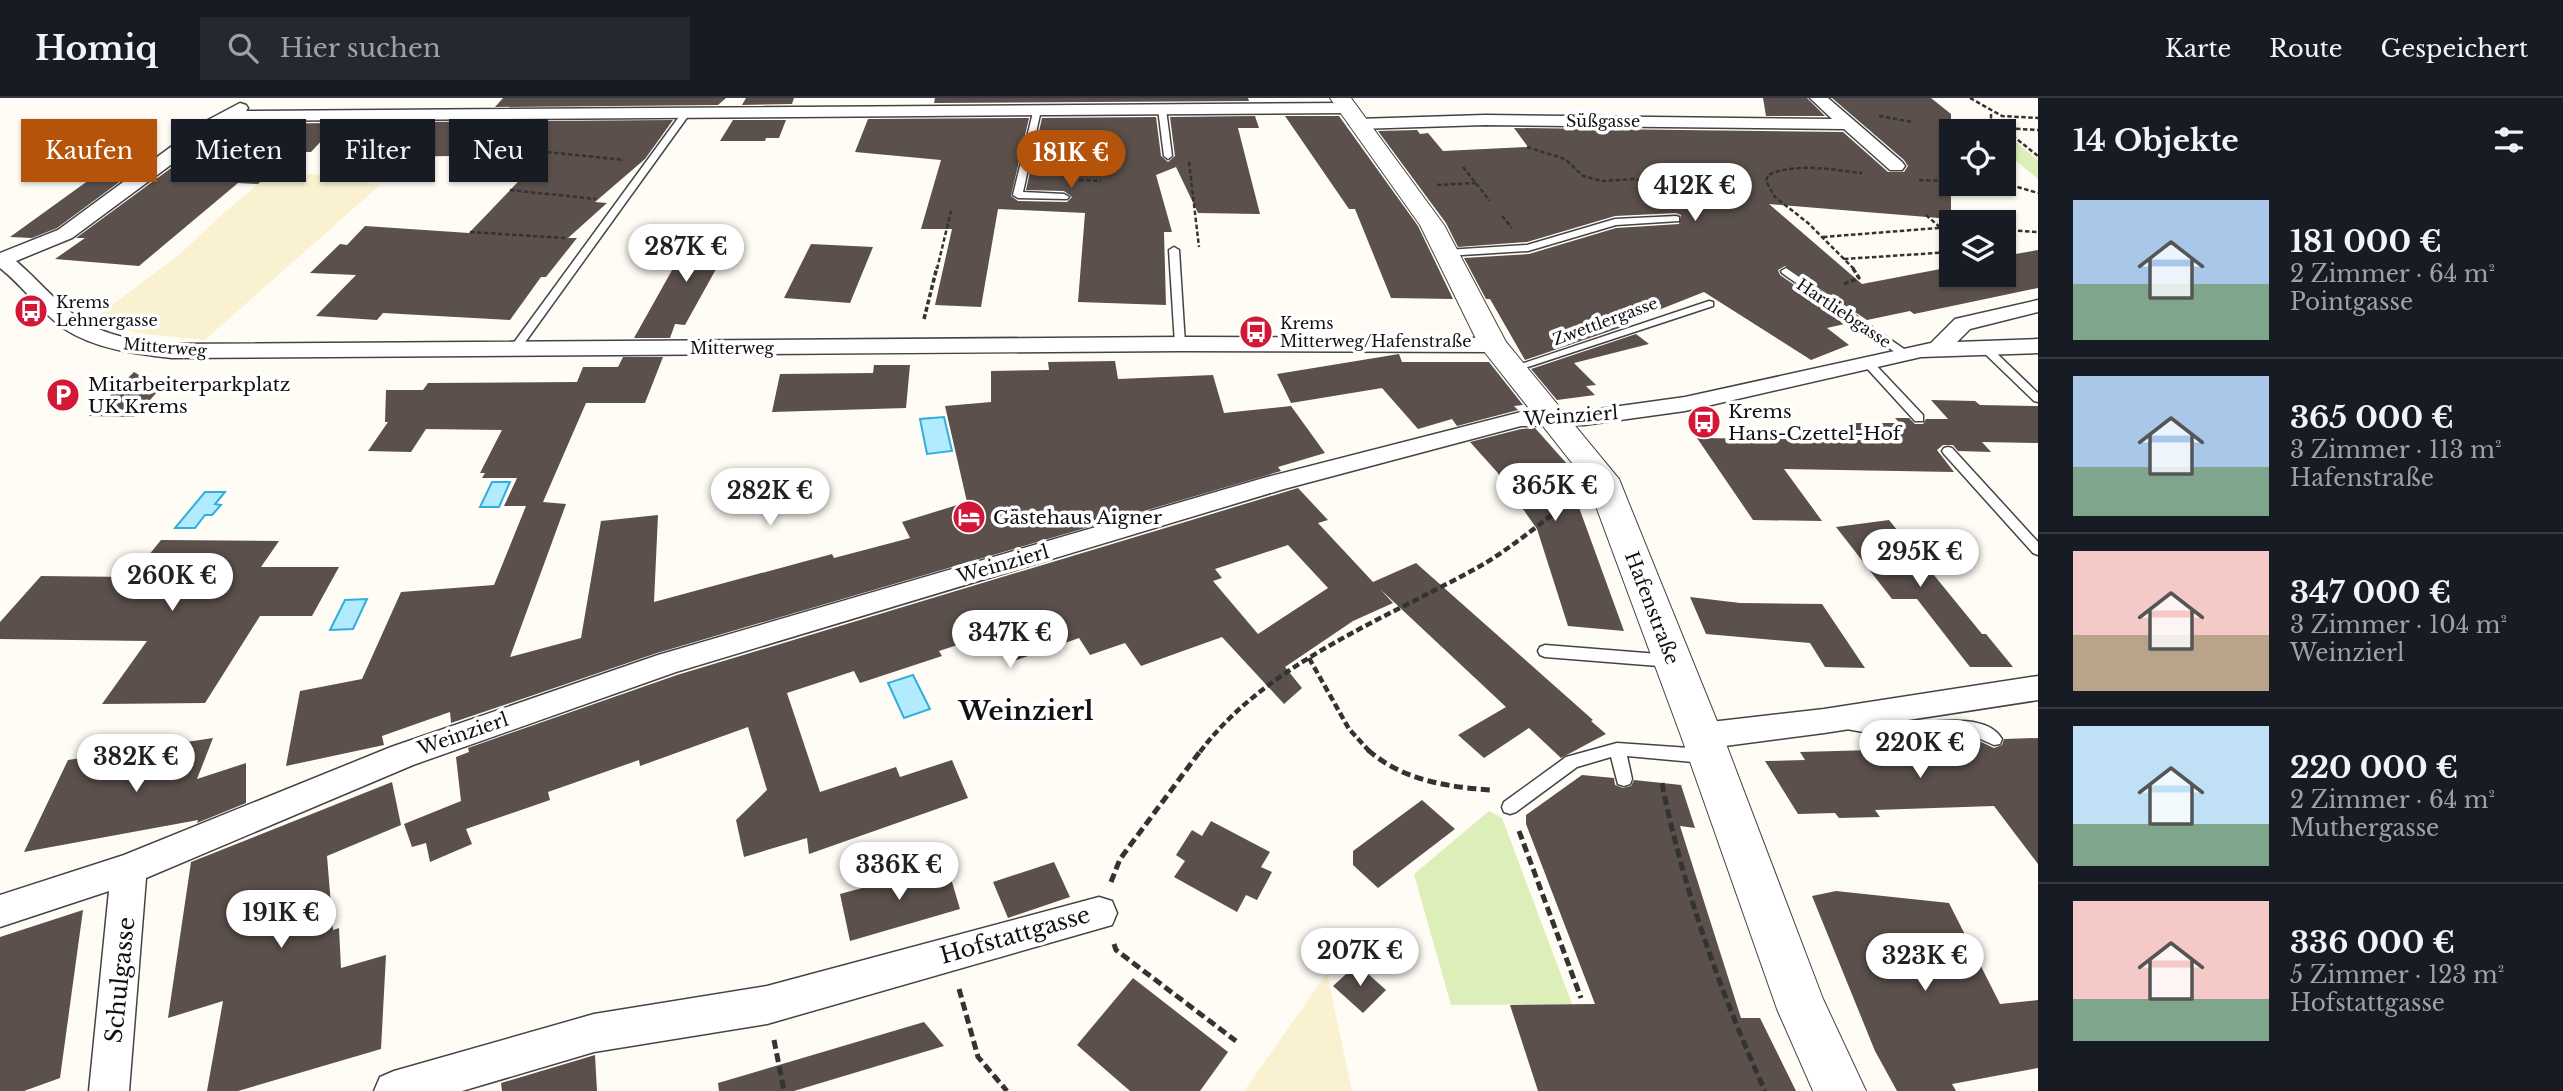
<!DOCTYPE html>
<html lang="de">
<head>
<meta charset="utf-8">
<style>
	body { margin:0; font-family:"Libre Baskerville",serif; background:#242831; color:#f1f3f6; height:100vh; display:flex; flex-direction:column; font-size:26px; white-space:nowrap }
	* { box-sizing:border-box; margin:0 }
	p { font-size:23px; color:#9ea1a6 }
	.icon { flex:none; width:38px; height:38px; fill:none; stroke:currentColor; stroke-width:2; stroke-linecap:round; stroke-linejoin:round }
	.map { position:relative; flex:1; overflow:hidden }
	.sheet { display:flex; flex-direction:column; background:#171b24; width:525px }
	.sheet>* { flex:none }
	.guide { position:absolute; left:21px; top:21px; width:665px; height:63px; display:flex; gap:14px }
	.controls { position:absolute; left:1939px; top:21px; display:grid; gap:14px }
	.controls a { display:grid; place-items:center; width:77px; height:77px; border-radius:0px; background:#171b24; box-shadow:0 2px 5px #0004; font-size:35px }
	.price { position:absolute; translate:-50% -60px; padding:0 16px; border-radius:24px; background:#fff; color:#222; font-size:23px; line-height:46px; filter:drop-shadow(0 2px 4px #0008) }
	.price::after { content:''; position:absolute; left:50%; top:42px; width:21px; height:16px; margin-left:-10px; background:inherit; clip-path:polygon(0 0,100% 0,50% 100%) }
	.price.selected { background:#b45309; color:#fff }
	ul { padding:0; list-style:none }
	li { display:flex; align-items:center; gap:21px; height:175px; padding:0 35px }
	li+li { border-top:2px solid #363941 }
	li span { display:grid; place-items:center; flex:none; width:196px; height:140px; border-radius:0px; color:#555 }
	li>.icon { margin-inline-start:auto }
	span .icon { width:84px; height:84px; fill:#fffc; stroke-width:1 }
	li b { font-size:30px }
	h2 { display:flex; justify-content:space-between; align-items:center; height:84px; padding:0 35px; font-size:30px }
	.chip { padding:0 24px; border-radius:0px; background:#171b24; box-shadow:0 2px 5px #0004; font-size:24px; line-height:63px }
	.chip.selected { background:#b45309; color:#fff }
	header { display:flex; align-items:center; gap:42px; box-sizing:border-box; height:98px; padding:0 35px; background:#171b24; border-bottom:2px solid #363941 }
	header strong { font-size:33px }
	nav { display:flex; gap:38px; margin-inline-start:auto; font-size:24px }
	.search { width:490px; height:63px; background:#242831; display:flex; align-items:center; gap:18px; box-sizing:border-box; padding:0 24px; border-radius:0px; color:#9ea1a6; font-size:26px }
	main { display:flex; flex:1; min-height:0 }
	.map>svg:first-child { display:block }
	.farmland { fill:#f9f1d0 }
	.green { fill:#dcefb8 }
	.water { fill:#b2ebfd; stroke:#31aedd; stroke-width:2 }
	.building { fill:#5b504c; fill-rule:evenodd }
	.lines { fill:none; stroke-linecap:round; stroke-linejoin:round }
	.service-casing { stroke:#444; stroke-width:3 }
	.minor-casing { stroke:#444; stroke-width:3 }
	.tertiary-casing { stroke:#444; stroke-width:2 }
	.path-far3 { stroke:#333; stroke-width:2.5; stroke-dasharray:4.5 2.5; stroke-linecap:butt }
	.path-far2 { stroke:#333; stroke-width:3.5; stroke-dasharray:5 2.5; stroke-linecap:butt }
	.path-far1 { stroke:#333; stroke-width:4.5; stroke-dasharray:7 3.5; stroke-linecap:butt }
	.path { stroke:#333; stroke-width:5; stroke-dasharray:9 4.5; stroke-linecap:butt }
	.service { fill:#fff; fill-rule:evenodd }
	.minor { fill:#fff; fill-rule:evenodd }
	.tertiary { fill:#fff; fill-rule:evenodd }
	.labels { text-anchor:middle; dominant-baseline:central; stroke-width:7; stroke-linejoin:round; paint-order:stroke }
	.far-street-label { font-size:16px; fill:#111; stroke:#fff }
	.far-poi-label { font-size:16px; fill:#111; stroke:#fff; text-anchor:start }
	.poi-label { font-size:19px; fill:#111; stroke:#fff; text-anchor:start }
	.street-label { font-size:19px; fill:#111; stroke:#fff }
	.near-street-label { font-size:23px; fill:#111; stroke:#fff }
	.district-label { font-size:26px; font-weight:bold; fill:#111; stroke:#fff }
</style>
</head>
<body>
<header>
<strong>Homiq</strong>
<div class="search"><svg class="icon" aria-label="search" viewBox="0 0 24 24"><circle cx="10" cy="10" r="6"/><path d="M15 15l6 6"/></svg>Hier suchen</div>
<nav><a>Karte</a><a>Route</a><a>Gespeichert</a></nav>
</header>
<main>
<div class="map">
<svg width="2038" height="993" viewBox="0 0 2038 993">
	<rect width="100%" height="100%" fill="#fffcf5"/>
	<g class="farmland">
		<polygon points="270,76 374,77 366,86 380,87 205,242 136,235 96,219 180,156 226,113"/>
		<polygon points="1327,875 1352,993 1244,993"/>
	</g>
	<g class="green">
		<polygon points="2004,34 2038,62 2038,81 2004,53 2004,42 2008,42"/>
		<polygon points="1489,713 1502,720 1572,906 1451,907 1414,776"/>
	</g>
	<g class="water">
		<polygon points="944,319 952,353 927,356 920,321"/>
		<polygon points="492,384 510,384 499,409 480,409"/>
		<polygon points="205,394 225,394 215,406 221,407 212,417 205,417 195,430 175,430"/>
		<polygon points="367,501 353,531 330,532 345,502"/>
		<polygon points="913,577 930,611 904,620 888,585"/>
	</g>
	<g class="building">
		<polygon points="503,0 726,0 718,7 495,9"/>
		<polygon points="746,0 794,0 792,6 742,7"/>
		<polygon points="935,0 1248,0 1249,3 934,5"/>
		<polygon points="1763,0 1807,0 1825,18 1766,18"/>
		<polygon points="1832,0 1931,0 1951,16 1951,121 1769,106 1862,186 1951,169 1951,177 2004,177 2004,158 2038,152 2038,190 1914,216 1910,213 1867,222 1785,168 1778,172 1780,177 1849,225 1827,230 1849,247 1811,262 1704,194 1623,226 1625,228 1525,262 1490,201 1486,201 1464,160 1529,156 1616,130 1679,126 1681,117 1676,115 1615,118 1527,144 1458,149 1446,125 1378,33 1417,32 1420,36 1428,35 1443,53 1528,49 1514,30 1843,34 1888,74 1904,74 1908,68 1904,62"/>
		<polygon points="1255,18 1259,30 1238,30 1260,116 1198,115 1176,69 1156,77 1172,134 1164,134 1166,207 1078,204 1085,115 998,111 981,209 935,207 952,131 921,131 941,62 855,54 868,21 1029,20 1011,98 1018,103 1067,104 1072,99 1064,93 1026,92 1042,20 1156,19 1161,58 1168,64 1175,58 1170,19"/>
		<polygon points="1285,18 1339,18 1418,128 1453,201 1391,200 1355,111 1349,111"/>
		<polygon points="673,22 645,61 595,104 607,105 568,140 577,140 546,179 541,179 510,222 383,215 377,222 316,218 356,177 310,175 340,146 347,147 365,128 469,135 537,64 450,58 388,59 416,24"/>
		<polygon points="733,22 786,22 779,40 766,40 765,43 720,43"/>
		<polygon points="338,25 311,54 296,54 258,86 238,85 139,168 55,161 85,140 76,140 231,26"/>
		<polygon points="96,81 122,82 57,130 32,140 10,139 89,82"/>
		<polygon points="694,133 736,135 685,227 675,226 670,240 634,240"/>
		<polygon points="811,146 873,149 850,205 784,200"/>
		<polygon points="1636,236 1649,246 1574,265 1596,287 1586,288 1595,297 1557,302 1531,271"/>
		<polygon points="1399,256 1402,264 1489,264 1523,307 1514,308 1518,312 1457,328 1452,321 1418,331 1382,290 1291,305 1277,276"/>
		<polygon points="623,259 663,259 645,305 586,305 543,404 566,406 510,559 581,540 601,423 658,417 654,504 832,456 834,460 910,440 902,424 967,404 945,308 991,304 991,273 1049,272 1048,264 1115,263 1118,281 1213,277 1224,315 1291,308 1325,355 1278,369 1281,373 657,555 451,625 450,614 382,638 384,647 286,668 300,593 362,581 401,494 494,487 526,408 504,408 517,380 482,380 485,375 480,375 502,332 426,331 411,354 368,353 388,324 385,324 386,292 423,292 428,285 577,284 583,269 618,269"/>
		<polygon points="874,267 910,267 906,310 772,314 780,276 873,275"/>
		<polygon points="134,274 161,290 134,319 89,318"/>
		<polygon points="1931,302 1975,303 1980,307 2038,308 2038,345 1982,344 1991,354 1958,353 1953,347 1943,347 1937,352 1954,374 1784,371 1822,423 1753,422 1697,340 1863,342 1849,325 1900,325 1895,320 1909,320 1915,326 1923,326 1926,321 1948,321"/>
		<polygon points="1535,330 1584,385 1573,393 1624,533 1568,528 1537,431 1497,374 1470,344 1521,331"/>
		<path d="M1298,390l30,32 -10,3 55,59 43,-19 177,157 -2,1 15,13 -45,24 -32,-30 -45,30 -26,-23 48,-28 -126,-118 13,14 -40,18 -68,46 17,21 -18,16 -62,-67 -81,29 -16,-23 -35,12 -11,-17 -68,24 -17,-29 -55,18 3,5 -82,27 -6,-12 -67,22 33,99 76,-25 4,10 52,-17 16,38 -159,56 -2,-16 -63,19 -8,-37 31,-30 -19,-63 -108,39 -1,-6 -91,32 2,8 -84,29 6,15 -42,18 -4,-19 -14,4 -8,-23 57,-23 -5,-44 13,-5 -1,-4 209,-73zM1288,447l40,43 -70,46 -45,-53 9,-3 -7,-9z"/>
		<polygon points="1889,422 1982,536 1986,536 2013,569 1970,569 1917,501 1892,501 1836,429"/>
		<polygon points="161,442 279,443 261,469 339,469 312,518 260,518 205,605 102,606 147,543 0,541 0,524 41,478 131,479"/>
		<polygon points="1690,499 1740,505 1822,506 1865,570 1825,569 1810,545 1706,536"/>
		<polygon points="213,640 197,681 246,665 246,705 197,725 198,722 24,754 68,662"/>
		<polygon points="2038,640 2038,766 1994,708 1875,712 1880,719 1839,720 1835,715 1798,716 1765,663 1805,662 1800,654 1872,652 1867,644 1975,641 1994,650 2002,647 2004,641"/>
		<polygon points="1582,677 1614,680 1615,687 1623,690 1631,688 1634,682 1681,687 1695,730 1680,728 1741,920 1760,920 1796,993 1538,993 1510,907 1595,906 1526,726 1526,717"/>
		<polygon points="392,684 401,727 327,758 333,832 339,830 341,870 386,857 381,951 238,993 207,993 223,903 168,920 191,764"/>
		<polygon points="1422,702 1455,731 1378,790 1353,767 1353,753"/>
		<polygon points="1211,723 1270,754 1261,769 1272,774 1257,802 1246,797 1237,814 1174,779 1185,763 1176,757 1192,732 1202,738"/>
		<polygon points="1054,764 1070,799 1008,820 993,784"/>
		<polygon points="947,767 960,811 850,843 840,796"/>
		<polygon points="1836,793 1949,805 2000,906 2038,902 2038,970 1952,986 1956,993 1897,993 1875,953 1812,798"/>
		<polygon points="83,812 60,980 24,993 0,993 0,839"/>
		<polygon points="1357,866 1386,892 1363,915 1333,888"/>
		<polygon points="1133,880 1228,954 1200,993 1130,993 1077,947"/>
		<polygon points="924,924 944,948 794,993 719,993 718,985"/>
		<polygon points="595,957 597,993 502,993 501,985"/>
	</g>
	<g class="lines">
		<defs>
			<g id="service">
				<polygon points="1162,9 1166,11 1172,58 1168,61 1164,58 1158,11"/>
				<polygon points="1034,10 1041,12 1023,94 1064,96 1069,99 1067,101 1018,100 1013,97"/>
				<polygon points="684,12 691,14 518,254 510,254 510,250"/>
				<polygon points="1676,118 1679,119 1679,123 1616,127 1528,153 1446,158 1441,155 1446,152 1527,147 1615,121"/>
				<polygon points="1174,149 1179,152 1185,246 1180,249 1175,246 1169,152"/>
				<polygon points="1786,170 1907,253 1907,257 1899,257 1782,175 1781,173"/>
				<polygon points="1709,203 1713,204 1713,208 1516,273 1512,274 1506,271"/>
				<polygon points="1983,245 1987,246 2038,295 2038,304 2034,303 1979,250 1979,246"/>
				<polygon points="1867,261 1871,262 1923,317 1923,323 1915,323 1863,266 1861,264"/>
				<polygon points="1948,349 1952,350 2038,444 2038,457 2033,455 1944,356 1942,353 1944,350"/>
				<polygon points="1545,547 1671,557 1676,559 1678,563 1676,567 1671,569 1545,559 1540,557 1538,553 1540,549"/>
				<path d="M1847,620c15,2 29,6 44,7 28,1 93,-17 111,14l-2,5 -6,1 -18,-8 -18,-4 -67,4 -50,-9 -2,-4 2,-4z"/>
				<polygon points="1617,645 1704,651 1710,653 1712,658 1710,663 1704,665 1627,658 1632,681 1630,686 1624,688 1618,686 1611,659 1577,669 1516,714 1510,716 1504,714 1502,709 1504,704 1566,659"/>
			</g>
			<g id="minor">
				<polygon points="1810,0 1828,0 1902,64 1905,68 1902,72 1890,72 1844,31 1485,27 1357,31 1349,26 1357,21 1485,17 1832,21"/>
				<path d="M240,5l6,2 2,3 -2,3 1100,-8 8,5 -8,5 -1116,8 -158,117 -56,23c21,18 39,40 61,56 28,20 62,24 95,27l1008,-7 313,1 8,2 3,5 -3,5 -8,2 -313,-1 -1008,7c-37,-4 -77,-9 -109,-30 -23,-17 -40,-42 -63,-60v-15l58,-23 148,-109z"/>
				<polygon points="2038,202 2038,214 1970,231 1957,244 2038,241 2038,255 1921,259 1685,313 1584,327 1521,328 1284,391 676,574 413,667 146,780 129,993 89,993 109,793 0,829 0,797 124,757 391,649 658,557 1267,379 1521,314 1584,313 1685,299 1931,245 1955,221"/>
				<polygon points="2038,578 2038,602 1824,635 1702,651 1691,647 1686,638 1691,629 1702,625 1824,611"/>
				<polygon points="1099,799 1112,803 1117,815 1112,827 767,926 594,954 462,993 374,993 380,979 394,973 594,916 767,888"/>
			</g>
			<polygon id="tertiary" points="1330,0 1351,0 1444,127 1506,244 1619,381 1723,638 1823,901 1866,993 1813,993 1777,911 1681,638 1587,384 1479,247 1420,127"/>
		</defs>
		<use href="#service" class="service-casing"/>
		<use href="#minor" class="minor-casing"/>
		<use href="#tertiary" class="tertiary-casing"/>
		<g class="path-far3">
			<polyline points="1970,0 2002,18 2038,20"/>
			<polyline points="1991,16 1991,27 2008,34 2038,58"/>
			<polyline points="1879,18 1913,24"/>
			<polyline points="2002,30 2038,32"/>
			<polyline points="1527,49 1565,61 1583,78 1602,83 1634,81 1646,85"/>
			<polyline points="547,54 624,62"/>
			<polyline points="1189,64 1199,149"/>
			<polyline points="1463,69 1490,103"/>
			<polyline points="1079,82 1101,83"/>
			<polyline points="1919,82 1951,83"/>
			<polyline points="2004,85 2038,95"/>
			<polyline points="1437,87 1476,85"/>
			<polyline points="510,92 596,101"/>
			<polyline points="1926,117 1951,139"/>
			<polyline points="1502,118 1512,130"/>
			<polyline points="2004,132 2038,134"/>
			<polyline points="470,134 566,140"/>
			<polyline points="1823,139 1951,129"/>
			<polyline points="1844,161 1951,154"/>
			<polyline points="937,171 951,113"/>
			<path d="M1854,171l-46,-46 -33,-26 -9,-16 2,-6c29,-13 64,-5 94,-2"/>
		</g>
		<g class="path-far2">
			<polyline points="1844,186 1859,180 1852,169"/>
			<polyline points="924,221 937,169"/>
		</g>
		<g class="path-far1">
			<polyline points="1309,560 1349,631 1370,654"/>
			<path d="M1200,654c66,-89 188,-134 282,-187 32,-19 61,-44 91,-66"/>
		</g>
		<g class="path">
			<path d="M1368,652c34,30 79,37 123,40"/>
			<path d="M1662,685c20,103 60,213 103,308"/>
			<polyline points="1519,733 1581,900"/>
			<polyline points="1111,784 1120,761 1201,652"/>
			<polyline points="1114,846 1116,852 1236,943"/>
			<polyline points="959,891 978,959 1007,993"/>
			<polyline points="774,942 784,993"/>
		</g>
		<use href="#service" class="service"/>
		<use href="#minor" class="minor"/>
		<use href="#tertiary" class="tertiary"/>
	</g>
	<defs>
		<symbol id="bus-disc" viewBox="-11 -11 22 22"><circle r="9.5" fill="#d31737" stroke="#fff"/><path d="M-5-6H5V4H4V6H2V4H-2V6H-4V4H-5ZM-3.5-4V0h7V-4ZM-3.5 1.2v1.5H-2V1.2ZM2 1.2v1.5H3.5V1.2Z" fill="#fff"/></symbol>
		<symbol id="parking-disc" viewBox="-11 -11 22 22"><circle r="9.5" fill="#d31737" stroke="#fff"/><path d="M-3.5-5.5H1a3.5 3.5 0 0 1 0 7H-1V5.5H-3.5ZM-1-3.4V-.6H.8a1.4 1.4 0 0 0 0-2.8Z" fill="#fff"/></symbol>
		<symbol id="hotel-disc" viewBox="-11 -11 22 22"><circle r="9.5" fill="#d31737" stroke="#fff"/><path d="M-6-4.5h1.5V1H6V5H4.5V3h-9V5H-6ZM-4 0a1.8 1.8 0 1 1 3.6 0ZM.5 0V-2.5h3Q6-2.5 6 0Z" fill="#fff"/></symbol>
	</defs>
	<g fill-rule="evenodd">
		<use href="#bus-disc" x="12" y="194" width="38" height="38"/>
		<use href="#bus-disc" x="1237" y="215" width="38" height="38"/>
		<use href="#parking-disc" x="44" y="278" width="38" height="38"/>
		<use href="#bus-disc" x="1685" y="305" width="38" height="38"/>
		<use href="#hotel-disc" x="950" y="400" width="38" height="38"/>
	</g>
	<g class="labels">
		<g class="far-street-label">
			<text x="1603" y="23">Süßgasse</text>
			<text transform="translate(1844 215) rotate(34)">Hartliebgasse</text>
			<text transform="translate(1605 223) rotate(-20)">Zwettlergasse</text>
			<text transform="translate(165 249) rotate(5)">Mitterweg</text>
			<text x="732" y="250">Mitterweg</text>
		</g>
		<g class="far-poi-label">
			<text x="56" y="204">Krems<tspan x="56" dy="18">Lehnergasse</tspan></text>
			<text x="1280" y="225">Krems<tspan x="1280" dy="18">Mitterweg/Hafenstraße</tspan></text>
		</g>
		<g class="poi-label">
			<text x="88" y="286">Mitarbeiterparkplatz<tspan x="88" dy="22">UK Krems</tspan></text>
			<text x="1728" y="313">Krems<tspan x="1728" dy="22">Hans-Czettel-Hof</tspan></text>
			<text x="993" y="419">Gästehaus Aigner</text>
		</g>
		<g class="street-label">
			<text transform="translate(1571 318) rotate(-4)">Weinzierl</text>
			<text transform="translate(1003 466) rotate(-16)">Weinzierl</text>
			<text transform="translate(1652 510) rotate(69)">Hafenstraße</text>
			<text transform="translate(463 636) rotate(-19)">Weinzierl</text>
		</g>
		<g class="near-street-label">
			<text transform="translate(1015 837) rotate(-16)">Hofstattgasse</text>
			<text transform="translate(120 882) rotate(-84)">Schulgasse</text>
		</g>
		<g class="district-label">
			<text x="1026" y="613">Weinzierl</text>
		</g>
	</g>
</svg>
<div class="controls">
<a><svg class="icon" aria-label="locate" viewBox="0 0 24 24"><circle cx="12" cy="12" r="6"/><path d="M12 2v4M12 18v4M2 12h4M18 12h4"/></svg></a>
<a><svg class="icon" aria-label="layers" viewBox="0 0 24 24"><path d="M12 4l9 5-9 5-9-5zM3 14l9 5 9-5"/></svg></a>
</div>
<b class="price selected" style="left:1071px;top:92px">181K €</b>
<b class="price" style="left:1695px;top:125px">412K €</b>
<b class="price" style="left:686px;top:186px">287K €</b>
<b class="price" style="left:1555px;top:425px">365K €</b>
<b class="price" style="left:770px;top:430px">282K €</b>
<b class="price" style="left:1920px;top:491px">295K €</b>
<b class="price" style="left:172px;top:515px">260K €</b>
<b class="price" style="left:1010px;top:572px">347K €</b>
<b class="price" style="left:1920px;top:682px">220K €</b>
<b class="price" style="left:136px;top:696px">382K €</b>
<b class="price" style="left:899px;top:804px">336K €</b>
<b class="price" style="left:281px;top:852px">191K €</b>
<b class="price" style="left:1360px;top:890px">207K €</b>
<b class="price" style="left:1925px;top:895px">323K €</b>
<div class="guide">
<a class="chip selected">Kaufen</a>
<a class="chip">Mieten</a>
<a class="chip">Filter</a>
<a class="chip">Neu</a>
</div>
</div>
<section class="sheet">
<h2>14 Objekte<svg class="icon" aria-label="filters" viewBox="0 0 24 24"><path d="M4 7h16M4 17h16"/><circle cx="9" cy="7" r="2"/><circle cx="15" cy="17" r="2"/></svg></h2>
<ul>
<li><span style="background:linear-gradient(#a9c7e8 60%,#7fa58c 0)"><svg class="icon" aria-label="home" viewBox="0 0 24 24"><path d="M3 11l9-7 9 7M6 9v11h12V9"/></svg></span><div><b>181 000 €</b><p>2 Zimmer · 64 m²</p><p>Pointgasse</p></div></li>
<li><span style="background:linear-gradient(#a9c7e8 65%,#7fa58c 0)"><svg class="icon" aria-label="home" viewBox="0 0 24 24"><path d="M3 11l9-7 9 7M6 9v11h12V9"/></svg></span><div><b>365 000 €</b><p>3 Zimmer · 113 m²</p><p>Hafenstraße</p></div></li>
<li><span style="background:linear-gradient(#f6c9c9 60%,#b9a48a 0)"><svg class="icon" aria-label="home" viewBox="0 0 24 24"><path d="M3 11l9-7 9 7M6 9v11h12V9"/></svg></span><div><b>347 000 €</b><p>3 Zimmer · 104 m²</p><p>Weinzierl</p></div></li>
<li><span style="background:linear-gradient(#bfe0f5 70%,#7fa58c 0)"><svg class="icon" aria-label="home" viewBox="0 0 24 24"><path d="M3 11l9-7 9 7M6 9v11h12V9"/></svg></span><div><b>220 000 €</b><p>2 Zimmer · 64 m²</p><p>Muthergasse</p></div></li>
<li><span style="background:linear-gradient(#f6c9c9 70%,#7fa58c 0)"><svg class="icon" aria-label="home" viewBox="0 0 24 24"><path d="M3 11l9-7 9 7M6 9v11h12V9"/></svg></span><div><b>336 000 €</b><p>5 Zimmer · 123 m²</p><p>Hofstattgasse</p></div></li>
</ul>
</section>
</main>
</body>
</html>
